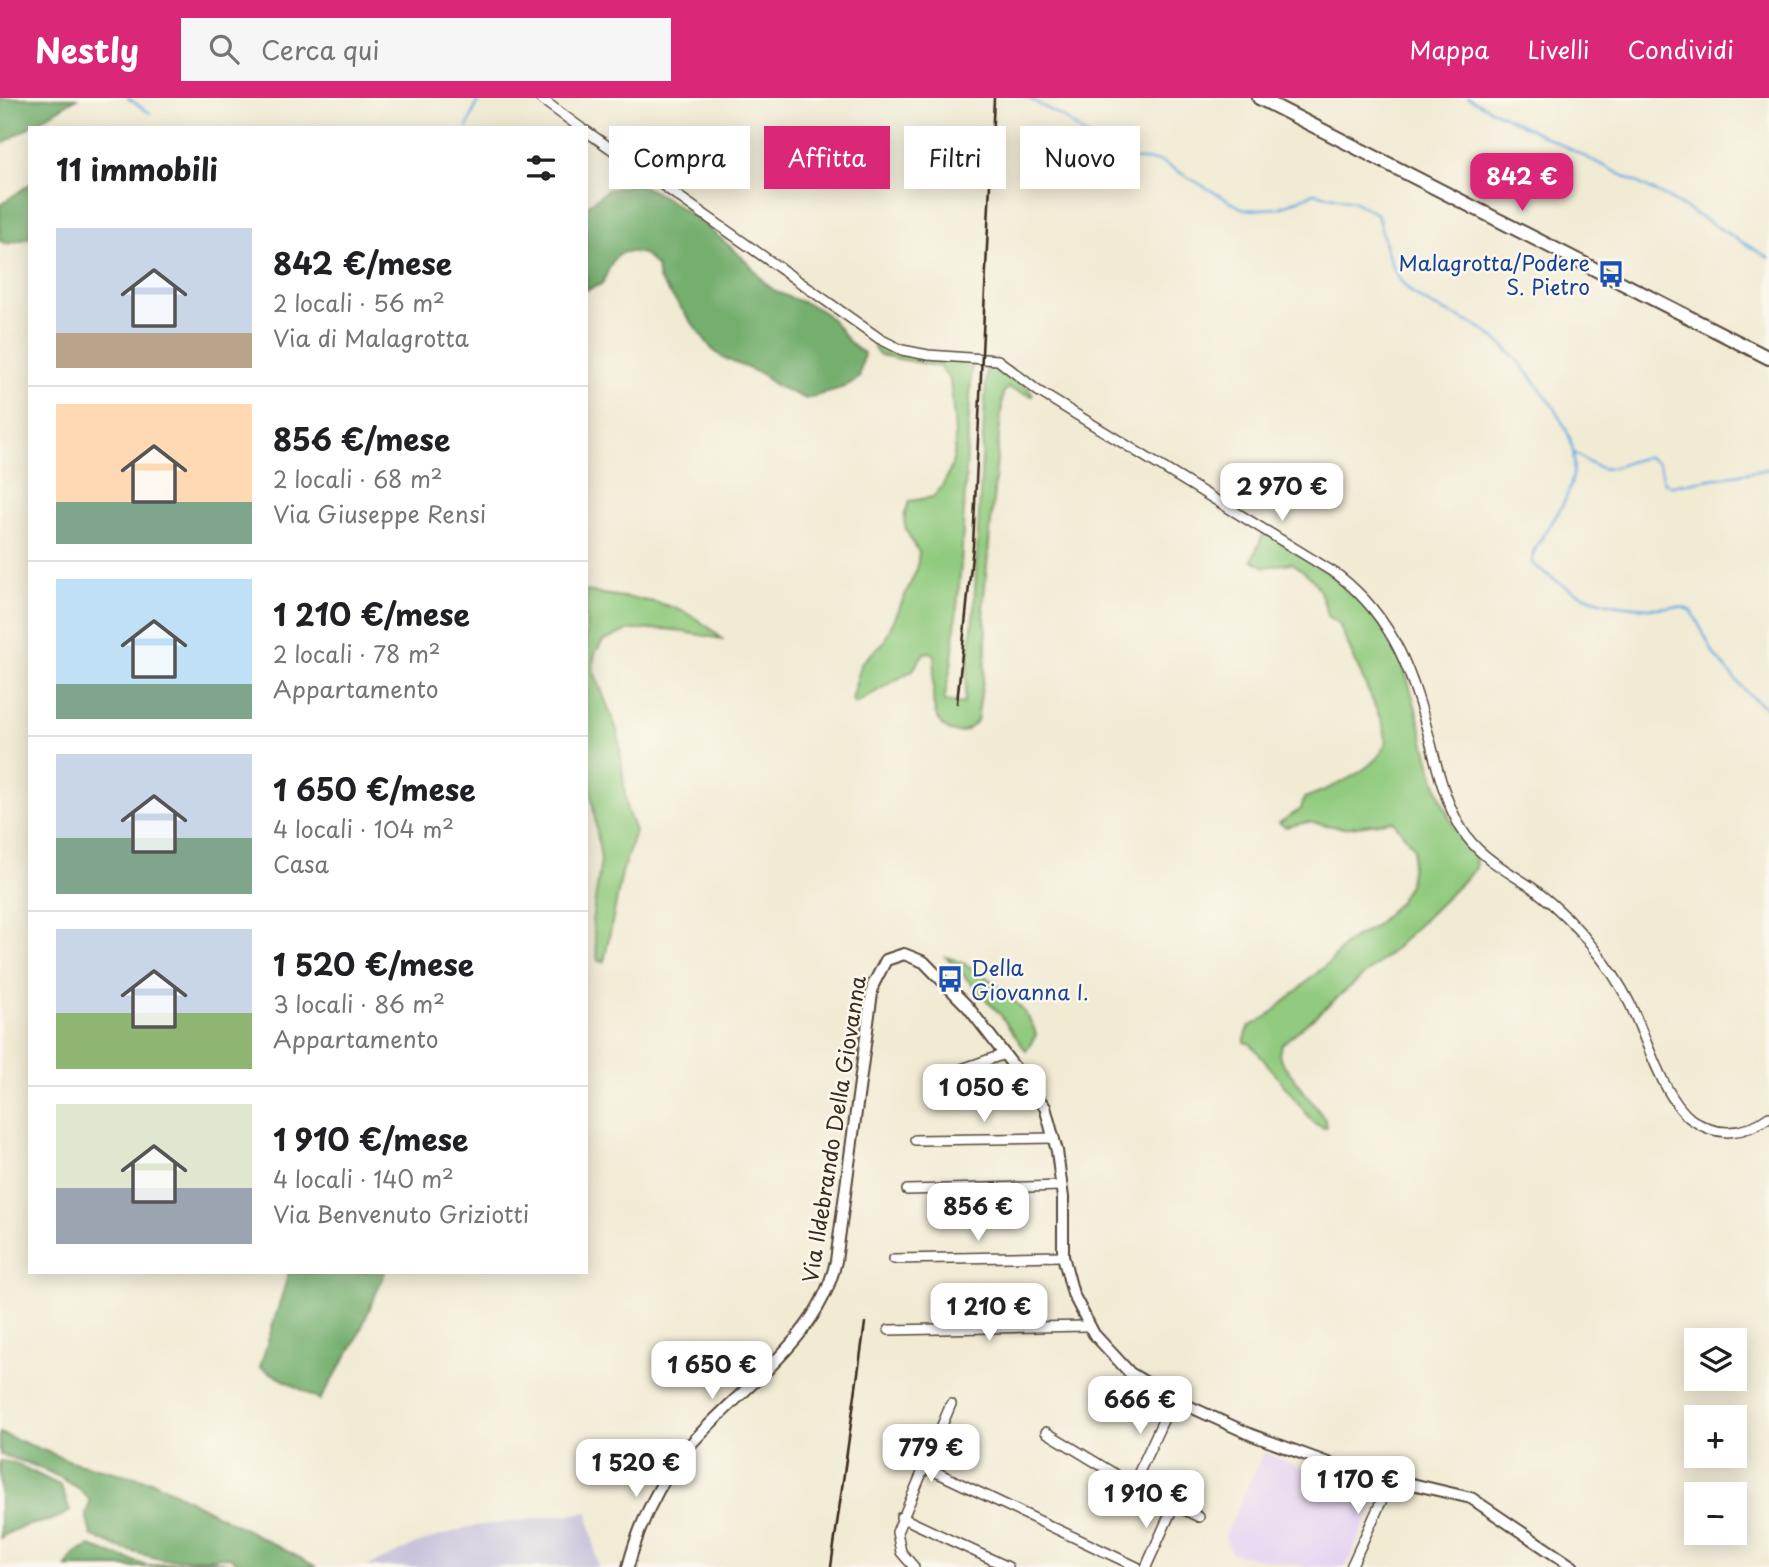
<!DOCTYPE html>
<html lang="it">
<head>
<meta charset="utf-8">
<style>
	body { margin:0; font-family:"Playpen Sans",sans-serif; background:#f6f6f6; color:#202124; height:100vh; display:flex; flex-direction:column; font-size:26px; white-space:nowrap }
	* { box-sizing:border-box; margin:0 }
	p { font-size:23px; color:#757577 }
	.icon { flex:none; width:38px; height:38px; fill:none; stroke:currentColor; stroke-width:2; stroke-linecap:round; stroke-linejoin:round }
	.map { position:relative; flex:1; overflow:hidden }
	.sheet { position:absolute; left:28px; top:28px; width:560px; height:1148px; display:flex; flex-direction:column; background:#fff; border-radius:0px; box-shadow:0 4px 18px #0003 }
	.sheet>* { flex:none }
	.hud { position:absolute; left:609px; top:28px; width:665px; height:63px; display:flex; gap:14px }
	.controls { position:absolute; left:1684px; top:1230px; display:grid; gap:14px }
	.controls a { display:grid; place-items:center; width:63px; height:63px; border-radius:0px; background:#fff; box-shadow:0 4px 18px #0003; font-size:35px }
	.price { position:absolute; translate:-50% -60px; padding:0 16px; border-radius:14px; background:#fff; color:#222; font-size:23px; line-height:46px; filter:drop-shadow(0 2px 4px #0008) }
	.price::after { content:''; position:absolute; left:50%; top:42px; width:21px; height:16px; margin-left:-10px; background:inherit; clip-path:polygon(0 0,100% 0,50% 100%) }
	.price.on { background:#db2777; color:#fff }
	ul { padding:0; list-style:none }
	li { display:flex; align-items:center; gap:21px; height:175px; padding:0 28px }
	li+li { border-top:2px solid #e0e0e0 }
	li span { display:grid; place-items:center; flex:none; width:196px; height:140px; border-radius:0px; color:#555 }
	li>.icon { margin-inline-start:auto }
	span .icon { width:84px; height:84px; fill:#fffc; stroke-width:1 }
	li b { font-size:30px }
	h2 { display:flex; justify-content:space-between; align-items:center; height:84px; padding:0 28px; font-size:30px }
	.pill { padding:0 24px; border-radius:0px; background:#fff; box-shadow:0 4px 18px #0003; font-size:24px; line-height:63px }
	.pill.on { background:#db2777; color:#fff }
	header { display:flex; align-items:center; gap:42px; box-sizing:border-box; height:98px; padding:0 35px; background:#db2777; color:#fff }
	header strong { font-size:33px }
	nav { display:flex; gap:38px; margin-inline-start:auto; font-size:24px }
	.search { width:490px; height:63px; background:#f6f6f6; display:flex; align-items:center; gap:18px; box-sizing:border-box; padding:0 24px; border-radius:0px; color:#757577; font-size:26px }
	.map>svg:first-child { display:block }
	.built { fill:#e4d3f2 }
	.industrial { fill:#c6c0da }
	.green { fill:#91cb7f; stroke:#667a4e; stroke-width:2 }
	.forest { fill:#74af6e; stroke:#586c46; stroke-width:2 }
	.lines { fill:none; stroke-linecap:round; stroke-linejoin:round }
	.stream { stroke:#6dade0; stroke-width:2.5 }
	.minor-casing { stroke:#564739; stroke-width:12 }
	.tertiary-casing { stroke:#564739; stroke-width:14 }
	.secondary-casing { stroke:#564739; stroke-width:16 }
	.minor { stroke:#fff; stroke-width:9 }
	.tertiary { stroke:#fff; stroke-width:10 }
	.secondary { stroke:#fff; stroke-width:12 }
	.rail { stroke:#3b2a1e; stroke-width:2.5 }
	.labels { text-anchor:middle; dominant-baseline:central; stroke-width:5; stroke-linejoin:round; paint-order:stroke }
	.transit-label { font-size:21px; fill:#164399; stroke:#fbf7ec; text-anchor:end }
	.street-label { font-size:21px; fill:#3b2a1e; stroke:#fbf7ec }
</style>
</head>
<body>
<header>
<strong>Nestly</strong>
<div class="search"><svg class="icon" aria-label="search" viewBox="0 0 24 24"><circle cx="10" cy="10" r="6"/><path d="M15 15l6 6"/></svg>Cerca qui</div>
<nav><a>Mappa</a><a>Livelli</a><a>Condividi</a></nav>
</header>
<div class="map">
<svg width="1769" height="1469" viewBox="0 0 1769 1469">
	<rect width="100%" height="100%" fill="#fbf7ec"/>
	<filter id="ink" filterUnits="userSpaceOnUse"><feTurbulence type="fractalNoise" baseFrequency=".0143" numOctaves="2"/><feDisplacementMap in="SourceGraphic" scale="14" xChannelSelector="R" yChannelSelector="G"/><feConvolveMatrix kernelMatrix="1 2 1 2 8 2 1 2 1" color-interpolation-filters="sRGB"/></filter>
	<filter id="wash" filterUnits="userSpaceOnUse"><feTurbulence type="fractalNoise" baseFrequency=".00686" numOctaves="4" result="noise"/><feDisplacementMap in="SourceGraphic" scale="28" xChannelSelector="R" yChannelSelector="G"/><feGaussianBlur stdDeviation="1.57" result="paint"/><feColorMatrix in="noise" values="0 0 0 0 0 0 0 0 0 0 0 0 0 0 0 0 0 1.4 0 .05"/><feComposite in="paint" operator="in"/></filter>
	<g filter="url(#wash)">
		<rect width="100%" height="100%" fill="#f1ebd4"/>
		<polygon class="built" points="1264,1354 1345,1389 1348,1382 1381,1390 1346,1469 1306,1469 1231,1455 1225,1438"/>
		<polygon class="industrial" points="588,1414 598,1469 366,1469 416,1446 468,1429"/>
		<g class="green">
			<path d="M875,244c31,14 64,23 97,18l-11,205 -9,95 -8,41 20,3 10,-96 13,-245 21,6 25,25 -1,2 -24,-8 -5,5 -20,215c8,38 -1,74 -6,113 -6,7 -13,13 -23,11 -29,-7 -20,-53 -19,-75l-4,-5 -7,1 -11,17 -58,34 -3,-5 9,-36 23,-21 33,-73 2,-17c-12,-18 -21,-30 -9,-51l23,-4c33,-34 20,-75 17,-118l-10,-12 -60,-12 -6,-7z"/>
			<path d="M1264,434c44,28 101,57 126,105 36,66 33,164 85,218l1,13 -89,88 -105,88 -3,9 2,8 43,57 3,8 -3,2 -10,-5 -63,-79 -7,-2 5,-15 19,-11 65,-57 14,-17 28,-16 24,-24 10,-18 5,-36 -21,-27 -50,7 -34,-6 -24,5 -6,-4 22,-14 3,-11c25,-9 74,-29 82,-55l-2,-16 -45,-103 -12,-8c-5,-28 -12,-38 -35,-53l-27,4 -13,-7z"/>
			<path d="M586,493c56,11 92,5 136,48l-55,-10 -38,1 -26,11 -8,12 -2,16 25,64 9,77 8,21 -13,42 -18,89 -6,-1 -6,-41 9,-60 -15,-102z"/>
			<path d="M946,859c30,7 83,48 90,78l-10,16 -27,-38z"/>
		</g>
		<g class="forest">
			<polygon points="0,0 77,0 0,47"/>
			<polygon points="30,86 30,140 7,146 0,143 0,107"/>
			<path d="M636,86c32,10 84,52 109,76 9,9 16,21 26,28 16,12 41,13 57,28 15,14 18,28 36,37l-5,25 -15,9 -38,12 -32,-14 -12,-11 -39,-16 -11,-9 -53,-70 -2,-11 -11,-13c-32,-10 -32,4 -44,29l-16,6v-83l21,-17z"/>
			<polygon points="289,1174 385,1174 356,1243 320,1302 260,1269"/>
			<path d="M0,1335l73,29 82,20 162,85h-71l-16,-10 -67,3 -44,-12 -28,-13 -5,-20 4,-14c-15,-22 -64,-40 -90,-46z"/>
			<path d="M0,1363l15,2 46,23 9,25c-23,16 -43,8 -70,27z"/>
			<polygon points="90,1448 148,1468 210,1461 240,1469 66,1469 75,1455"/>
		</g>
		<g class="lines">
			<g class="stream">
				<polyline points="128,0 150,15"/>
				<path d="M1028,0l36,20 38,30 24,11 34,2 85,49 34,-2 35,-15 39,8 24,13c8,26 11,58 33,77 22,20 60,27 79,43 27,20 62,65 77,95 32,66 -42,112 -33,135 36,30 68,42 115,44 16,1 29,-5 44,3l23,45 33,38 21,16"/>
				<polyline points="1468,0 1668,100 1769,160"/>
				<polyline points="467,30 479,0"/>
				<path d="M1575,355c37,28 34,11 73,4l11,7 5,18 7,4 98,-17"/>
			</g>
		</g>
	</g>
	<g filter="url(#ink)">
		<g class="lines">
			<defs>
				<g id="minor">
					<polyline points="540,0 581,30"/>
					<path d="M586,33l294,208 22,11 26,5 70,5 40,31 300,184c58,45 75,101 93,169 7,28 15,59 30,84 17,29 47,43 73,61 22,17 43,37 60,60 13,16 26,35 35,53 16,32 34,96 62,117 26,19 53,16 78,-2"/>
					<polyline points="933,981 1002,957"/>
					<polyline points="915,1042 1054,1040"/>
					<polyline points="907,1092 1062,1088"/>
					<polyline points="894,1161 1063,1158"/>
					<polyline points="889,1232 1088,1228"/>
					<polyline points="1046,1334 1133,1387 1199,1419"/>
					<polyline points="923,1368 1137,1469"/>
					<polyline points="1133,1387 1173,1301"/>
					<polyline points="901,1419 1008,1469"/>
					<polyline points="914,1469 901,1454 897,1434 951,1306"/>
					<polyline points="1146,1469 1174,1407"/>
					<polyline points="1351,1469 1392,1380"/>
				</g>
				<path id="tertiary" d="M628,1469c11,-42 29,-81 56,-115 51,-62 134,-108 152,-191l37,-276 13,-25 18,-6 20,8 44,45 77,100 12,44 6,47v58l10,38 21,40 36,39 43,26 79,36 84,31 135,32 102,69"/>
				<polyline id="secondary" points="1259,0 1769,260"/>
			</defs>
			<use href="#minor" class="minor-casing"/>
			<use href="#tertiary" class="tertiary-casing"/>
			<use href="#secondary" class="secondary-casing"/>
			<use href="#minor" class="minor"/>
			<use href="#tertiary" class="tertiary"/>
			<use href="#secondary" class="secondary"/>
			<g class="rail">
				<polyline points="957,605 973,448 994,0"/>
				<polyline points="831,1469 865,1225"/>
			</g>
		</g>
	</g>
	<defs>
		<symbol id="bus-bare" viewBox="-9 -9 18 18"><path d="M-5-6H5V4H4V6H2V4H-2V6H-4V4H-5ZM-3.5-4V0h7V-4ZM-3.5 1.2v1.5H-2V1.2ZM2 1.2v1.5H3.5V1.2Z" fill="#1a4fb4" stroke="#fbf7ec" stroke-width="2.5" paint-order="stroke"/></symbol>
	</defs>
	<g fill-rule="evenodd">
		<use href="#bus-bare" x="1592" y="157" width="38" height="38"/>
		<use href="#bus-bare" x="931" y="862" width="38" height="38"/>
	</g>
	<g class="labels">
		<g class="transit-label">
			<text x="1590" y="164">Malagrotta/Podere<tspan x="1590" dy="24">S. Pietro</tspan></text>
			<text x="971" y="869" text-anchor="start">Della<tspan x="971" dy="24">Giovanna I.</tspan></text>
		</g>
		<g class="street-label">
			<text transform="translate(833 1031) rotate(-81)">Via Ildebrando Della Giovanna</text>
		</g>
	</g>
</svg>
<div class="controls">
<a><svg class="icon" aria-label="layers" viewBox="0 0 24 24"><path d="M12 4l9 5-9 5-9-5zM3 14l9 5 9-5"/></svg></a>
<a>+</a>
<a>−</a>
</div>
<b class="price on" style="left:1522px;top:115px">842 €</b>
<b class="price" style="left:1282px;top:425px">2 970 €</b>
<b class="price" style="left:984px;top:1026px">1 050 €</b>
<b class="price" style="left:978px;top:1145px">856 €</b>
<b class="price" style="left:989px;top:1245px">1 210 €</b>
<b class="price" style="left:712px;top:1303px">1 650 €</b>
<b class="price" style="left:1140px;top:1338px">666 €</b>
<b class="price" style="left:931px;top:1386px">779 €</b>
<b class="price" style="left:636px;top:1401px">1 520 €</b>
<b class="price" style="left:1358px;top:1418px">1 170 €</b>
<b class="price" style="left:1146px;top:1432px">1 910 €</b>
<div class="hud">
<a class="pill">Compra</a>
<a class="pill on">Affitta</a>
<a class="pill">Filtri</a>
<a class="pill">Nuovo</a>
</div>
<section class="sheet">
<h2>11 immobili<svg class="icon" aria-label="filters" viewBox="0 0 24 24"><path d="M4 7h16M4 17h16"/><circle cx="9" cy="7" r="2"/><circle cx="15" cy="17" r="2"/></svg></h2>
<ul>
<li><span style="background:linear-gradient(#c9d6e8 75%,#b9a48a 0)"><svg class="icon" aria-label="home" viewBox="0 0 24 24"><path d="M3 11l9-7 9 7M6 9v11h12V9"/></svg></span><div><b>842 €/mese</b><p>2 locali · 56 m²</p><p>Via di Malagrotta</p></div></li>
<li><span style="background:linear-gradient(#ffd9b3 70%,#7fa58c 0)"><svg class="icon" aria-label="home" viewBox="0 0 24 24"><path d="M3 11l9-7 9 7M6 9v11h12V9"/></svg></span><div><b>856 €/mese</b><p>2 locali · 68 m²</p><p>Via Giuseppe Rensi</p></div></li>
<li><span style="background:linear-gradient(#bfe0f5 75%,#7fa58c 0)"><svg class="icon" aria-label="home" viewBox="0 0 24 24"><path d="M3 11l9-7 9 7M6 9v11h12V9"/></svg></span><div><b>1 210 €/mese</b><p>2 locali · 78 m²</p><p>Appartamento</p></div></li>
<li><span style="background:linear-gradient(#c9d6e8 60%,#7fa58c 0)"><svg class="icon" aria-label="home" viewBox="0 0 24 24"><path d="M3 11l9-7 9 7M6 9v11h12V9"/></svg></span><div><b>1 650 €/mese</b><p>4 locali · 104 m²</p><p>Casa</p></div></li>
<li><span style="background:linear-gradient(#c9d6e8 60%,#8fb573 0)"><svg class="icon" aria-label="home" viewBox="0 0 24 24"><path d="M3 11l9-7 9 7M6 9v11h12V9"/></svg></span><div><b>1 520 €/mese</b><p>3 locali · 86 m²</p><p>Appartamento</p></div></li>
<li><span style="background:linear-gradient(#dfe7d0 60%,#9aa5b1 0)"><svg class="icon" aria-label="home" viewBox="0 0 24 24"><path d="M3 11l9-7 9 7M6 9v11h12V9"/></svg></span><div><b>1 910 €/mese</b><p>4 locali · 140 m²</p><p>Via Benvenuto Griziotti</p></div></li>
</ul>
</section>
</div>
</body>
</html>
